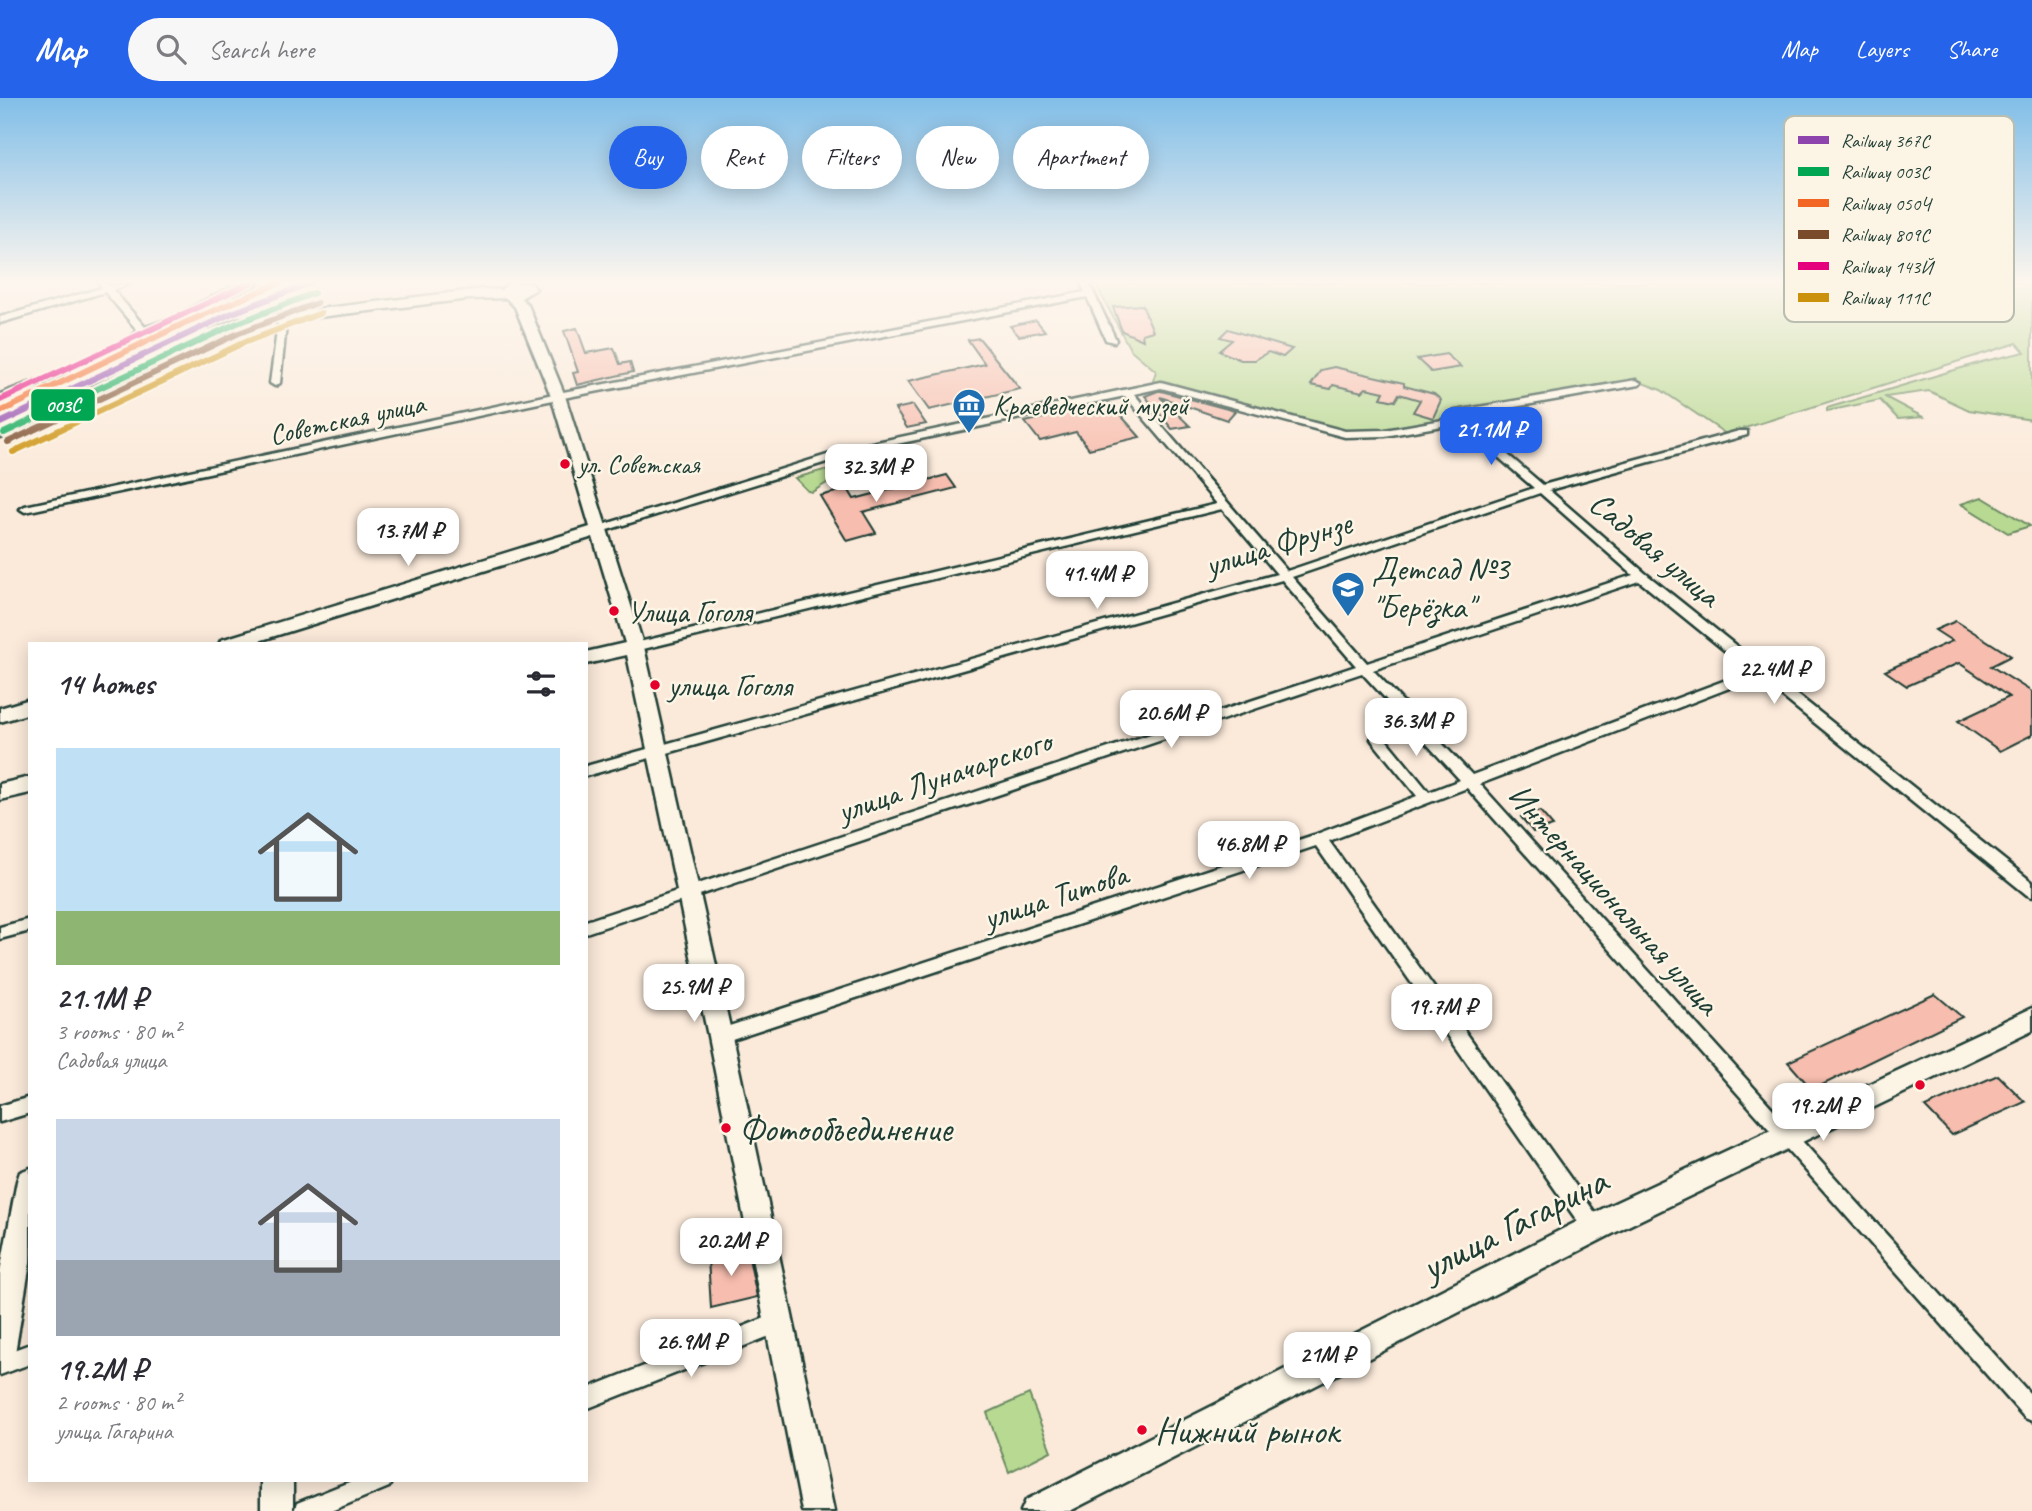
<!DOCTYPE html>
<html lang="en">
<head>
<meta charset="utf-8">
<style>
	body { margin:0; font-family:Caveat,sans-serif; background:#f7f7f7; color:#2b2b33; height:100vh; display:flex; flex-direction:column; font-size:26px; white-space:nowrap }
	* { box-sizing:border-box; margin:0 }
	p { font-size:23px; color:#7c7c81 }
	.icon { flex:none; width:38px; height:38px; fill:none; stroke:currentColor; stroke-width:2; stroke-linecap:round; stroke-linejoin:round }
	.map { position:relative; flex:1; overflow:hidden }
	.details { position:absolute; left:28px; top:544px; width:560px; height:840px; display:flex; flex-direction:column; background:#fff; border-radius:0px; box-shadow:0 4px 18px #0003 }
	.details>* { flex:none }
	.hud { position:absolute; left:609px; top:28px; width:665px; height:63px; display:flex; gap:14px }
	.price { position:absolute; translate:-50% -60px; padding:0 16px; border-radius:14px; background:#fff; color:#222; font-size:23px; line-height:46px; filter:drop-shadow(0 2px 4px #0008) }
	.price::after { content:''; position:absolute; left:50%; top:42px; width:21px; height:16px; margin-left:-10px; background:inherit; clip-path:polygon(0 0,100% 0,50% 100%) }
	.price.active { background:#2563eb; color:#fff }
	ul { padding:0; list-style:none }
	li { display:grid; align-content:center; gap:14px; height:371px; padding:0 28px }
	li span { display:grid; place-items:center; height:217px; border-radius:0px; color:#555 }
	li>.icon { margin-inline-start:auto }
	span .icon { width:126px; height:126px; fill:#fffc; stroke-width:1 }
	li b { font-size:30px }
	h2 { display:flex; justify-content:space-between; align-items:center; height:84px; padding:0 28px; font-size:30px }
	.chip { padding:0 24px; border-radius:32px; background:#fff; box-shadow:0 4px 18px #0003; font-size:24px; line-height:63px }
	.chip.active { background:#2563eb; color:#fff }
	header { display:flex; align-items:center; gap:42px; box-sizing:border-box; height:98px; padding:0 35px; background:#2563eb; color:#fff }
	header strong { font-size:33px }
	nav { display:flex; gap:38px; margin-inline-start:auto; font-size:24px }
	.search { width:490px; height:63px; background:#f7f7f7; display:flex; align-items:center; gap:18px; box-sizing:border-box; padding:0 24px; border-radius:38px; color:#7c7c81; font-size:26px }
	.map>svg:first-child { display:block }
	.green { fill:#b8d992; stroke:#6c8b63; stroke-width:2 }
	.building { fill:#f7bdae; stroke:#1f3d34; stroke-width:2 }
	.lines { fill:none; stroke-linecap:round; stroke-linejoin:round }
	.street-casing { stroke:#1f3d34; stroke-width:5 }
	.secondary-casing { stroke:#1f3d34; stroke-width:5 }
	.street { fill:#fcf5e5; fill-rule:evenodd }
	.secondary { fill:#fcf5e5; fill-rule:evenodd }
	.rail-1-casing { stroke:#fcf5e5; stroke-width:10 }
	.rail-2-casing { stroke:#fcf5e5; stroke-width:10 }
	.rail-3-casing { stroke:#fcf5e5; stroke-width:10 }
	.rail-4-casing { stroke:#fcf5e5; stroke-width:10 }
	.rail-5-casing { stroke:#fcf5e5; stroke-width:10 }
	.rail-6-casing { stroke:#fcf5e5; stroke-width:10 }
	.rail-1 { stroke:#8e44ad; stroke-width:6 }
	.rail-2 { stroke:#00a651; stroke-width:6 }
	.rail-3 { stroke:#f26522; stroke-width:6 }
	.rail-4 { stroke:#7a4b2a; stroke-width:6 }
	.rail-5 { stroke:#e5007d; stroke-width:6 }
	.rail-6 { stroke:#cc910a; stroke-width:6 }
	.bus-dot { fill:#e4002b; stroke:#fcf5e5; stroke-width:2.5 }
	.labels { text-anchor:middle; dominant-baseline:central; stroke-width:5; stroke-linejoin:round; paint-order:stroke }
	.far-bus-label { font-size:26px; fill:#1f3d34; stroke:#fcf5e5; text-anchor:start }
	.far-poi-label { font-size:28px; fill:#1f3d34; stroke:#fcf5e5; text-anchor:start }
	.far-street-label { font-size:28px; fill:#1f3d34; stroke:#fcf5e5 }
	.bus-label { font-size:31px; fill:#1f3d34; stroke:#fcf5e5; text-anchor:start }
	.street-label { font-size:33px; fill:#1f3d34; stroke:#fcf5e5 }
	.poi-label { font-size:33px; fill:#1f3d34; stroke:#fcf5e5; text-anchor:start }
	.near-bus-label { font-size:37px; fill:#1f3d34; stroke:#fcf5e5; text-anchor:start }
	.near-street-label { font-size:40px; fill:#1f3d34; stroke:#fcf5e5 }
	.key { fill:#fcf5e5; stroke:#babeb0; stroke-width:2 }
	.key-label { font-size:19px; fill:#1f3d34 }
	.line-badge { stroke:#fcf5e5; stroke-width:2.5 }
	.badge-label { font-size:19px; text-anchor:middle; font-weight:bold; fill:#fff }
</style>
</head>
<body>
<header>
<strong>Map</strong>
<div class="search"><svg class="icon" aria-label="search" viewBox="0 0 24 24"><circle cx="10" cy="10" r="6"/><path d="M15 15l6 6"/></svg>Search here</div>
<nav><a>Map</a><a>Layers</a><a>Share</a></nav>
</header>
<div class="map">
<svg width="2032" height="1413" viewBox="0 0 2032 1413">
	<rect width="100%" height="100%" fill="#fbeada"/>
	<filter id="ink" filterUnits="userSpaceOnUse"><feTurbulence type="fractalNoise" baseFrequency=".0143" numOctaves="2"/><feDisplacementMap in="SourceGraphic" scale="14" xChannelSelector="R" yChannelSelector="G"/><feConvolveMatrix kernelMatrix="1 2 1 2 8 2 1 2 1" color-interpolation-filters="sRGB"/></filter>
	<g filter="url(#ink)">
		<g class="green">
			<polygon points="1095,185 2032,185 2032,322 1969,312 1929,293 1885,299 1923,319 1898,321 1880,302 1827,313 1827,310 1985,263 2025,254 2017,245 1726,336 1661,292 1643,285 1385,333 1347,333 1153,283 1156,273 1130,251"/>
			<polygon points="824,372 840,377 812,394 808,393 795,380"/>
			<polygon points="1982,399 2030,428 2008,435 1961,406"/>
			<polygon points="1029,1296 1051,1353 1009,1374 987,1315"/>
		</g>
		<g class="building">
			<polygon points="1142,207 1153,233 1142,236 1143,242 1122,233 1113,209"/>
			<polygon points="1036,222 1045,233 1019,238 1010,228"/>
			<polygon points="577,230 586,255 614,250 620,266 630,264 633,274 577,287 573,275 578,274 564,233"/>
			<polygon points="1228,231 1262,242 1292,251 1283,259 1268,254 1255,262 1241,262 1219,253 1232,242 1220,239"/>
			<polygon points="979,240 1020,291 929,312 908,283 985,266 968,242"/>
			<polygon points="1446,256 1461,269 1431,274 1417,261"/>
			<polygon points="1334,269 1404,285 1404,288 1434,296 1441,302 1433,320 1413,314 1420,302 1399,296 1395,303 1381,300 1384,294 1366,290 1362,294 1333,287 1331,291 1311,287 1321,272"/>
			<polygon points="1158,293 1161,293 1235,313 1227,322 1160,299 1190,328 1172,331 1145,298"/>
			<polygon points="1110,305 1140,339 1089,351 1076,334 1040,343 1025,324"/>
			<polygon points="913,307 926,326 907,330 895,311"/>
			<polygon points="947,377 956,390 863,414 876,435 847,443 820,398 848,391 854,401"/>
			<polygon points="1956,523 2011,558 1991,568 2032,594 2032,637 2000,653 1958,623 2009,599 1959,565 1907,588 1885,573 1952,543 1935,532"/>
			<polygon points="1540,713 1553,728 1533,734 1521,719"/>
			<polygon points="1935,896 1962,919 1818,989 1808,987 1788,964"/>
			<polygon points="1998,977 2025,1004 1952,1037 1925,1009"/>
			<polygon points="747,1150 757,1199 711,1210 708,1160"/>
		</g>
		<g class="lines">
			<defs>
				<g id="street">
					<path d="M107,185l2,3 23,-3 -19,7 32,37c8,-3 18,-6 26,-9 23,-10 62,-38 87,-34l-52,21 -27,16 -33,12 -17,15 -25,12 -104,40v-6c44,-18 102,-32 138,-63l-33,-39 -105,31v-6l102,-29 -3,-5z"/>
					<polygon points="1081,185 1089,185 1116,242 1114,244 1106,242 1087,199 558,301 25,414 20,411 25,408 558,295 1085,194"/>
					<polygon points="283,215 287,218 280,285 275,288 270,285 279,218"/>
					<path d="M1636,282l5,3 -2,2 -176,31 80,69 196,-54h8v4l-198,55 96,83 387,309v15l-5,-2 -269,-218 -278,107 552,612v25l-7,-3 -558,-630 -138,53 272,380 2,7 -2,7 -7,2 -7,-2 -271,-389 -596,197 -6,-2 -2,-5 2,-5 6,-2 594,-194 103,-39 -44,-54 -2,-3 2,-3h10l46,56 31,-12 -98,-107 -776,260v-12l770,-255 -74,-86 -696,196v-10l691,-192 -55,-65 -587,142 -6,-4 6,-4 582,-139 -92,-108 -266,56 -255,79h-8v-4l257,-80 308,-65 184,49 40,-1 69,-12 -4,-4 5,-3zM1161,290l184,49 40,-1 74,-13 75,65 -247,83 -153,-177zM1540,395l93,82 -266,88 -75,-86zM1639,483l111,90 -278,104 -99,-105z"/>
					<polygon points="30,821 30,833 0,841 0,829"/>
					<polygon points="30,999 30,1015 0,1024 0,1008"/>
					<polygon points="780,1214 787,1217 790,1224 787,1231 586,1311 586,1291"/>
					<polygon points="30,1246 30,1266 0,1277 0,1257"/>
					<polygon points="354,1382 392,1382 389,1389 331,1413 294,1413 297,1405"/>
				</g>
				<g id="secondary">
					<polygon points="509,185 531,185 536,191 521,200 528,207 565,298 644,549 732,938 834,1413 802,1413 708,938 627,557 586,566 586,554 625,545 593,439 249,546 219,546 221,542 590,429 551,298 515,209 506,200 469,201 244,228 187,250 92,299 0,339 0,328 82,293 177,244 236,221 483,191 501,192"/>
					<polygon points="30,601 30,615 0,624 0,610"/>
					<polygon points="30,679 30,695 0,702 0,686"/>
					<polygon points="2032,910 2032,933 1628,1128 1070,1413 1021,1413 1026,1402 1608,1108"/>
					<polygon points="30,1070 30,1165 15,1255 10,1265 0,1270 0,1174 17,1083 20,1074"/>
					<rect x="261" y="1382" width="32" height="31"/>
				</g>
			</defs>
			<use href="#street" class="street-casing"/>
			<use href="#secondary" class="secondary-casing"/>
			<use href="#street" class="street"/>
			<use href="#secondary" class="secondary"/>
			<defs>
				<polyline id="rail-1" points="0,325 230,216 310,185"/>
				<polyline id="rail-2" points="4,335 235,226 314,195"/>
				<polyline id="rail-3" points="0,314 187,224 279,185"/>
				<polyline id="rail-4" points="8,344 239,235 317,205"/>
				<polyline id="rail-5" points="0,302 250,185"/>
				<polyline id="rail-6" points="13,354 243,245 321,215"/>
			</defs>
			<use href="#rail-1" class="rail-1-casing"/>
			<use href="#rail-2" class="rail-2-casing"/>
			<use href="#rail-3" class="rail-3-casing"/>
			<use href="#rail-4" class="rail-4-casing"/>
			<use href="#rail-5" class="rail-5-casing"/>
			<use href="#rail-6" class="rail-6-casing"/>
			<use href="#rail-1" class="rail-1"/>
			<use href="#rail-2" class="rail-2"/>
			<use href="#rail-3" class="rail-3"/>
			<use href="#rail-4" class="rail-4"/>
			<use href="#rail-5" class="rail-5"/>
			<use href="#rail-6" class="rail-6"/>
		</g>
	</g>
	<linearGradient id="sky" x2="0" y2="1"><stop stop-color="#81bee8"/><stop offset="0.48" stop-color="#fdf6ee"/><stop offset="1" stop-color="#fdf6ee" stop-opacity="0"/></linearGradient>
	<rect width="2032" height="383" fill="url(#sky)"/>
	<defs>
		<symbol id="museum-pin" viewBox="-11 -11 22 30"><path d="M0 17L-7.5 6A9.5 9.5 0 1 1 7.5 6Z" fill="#1f6fb2" stroke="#fcf5e5"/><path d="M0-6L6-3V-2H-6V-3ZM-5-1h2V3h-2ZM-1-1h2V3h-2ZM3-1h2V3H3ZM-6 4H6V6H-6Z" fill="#fff"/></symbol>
		<symbol id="school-pin" viewBox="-11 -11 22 30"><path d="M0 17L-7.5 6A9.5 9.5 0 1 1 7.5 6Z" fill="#1f6fb2" stroke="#fcf5e5"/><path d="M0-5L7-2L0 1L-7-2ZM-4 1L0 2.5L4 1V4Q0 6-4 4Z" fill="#fff"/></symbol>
	</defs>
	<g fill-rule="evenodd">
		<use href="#museum-pin" x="950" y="288" width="38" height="52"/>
		<use href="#school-pin" x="1329" y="471" width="38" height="52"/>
	</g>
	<g class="bus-dot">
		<circle cx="565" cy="366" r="6"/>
		<circle cx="614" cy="513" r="6"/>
		<circle cx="655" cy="587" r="6"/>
		<circle cx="1920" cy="987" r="6"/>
		<circle cx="726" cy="1030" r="6"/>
		<circle cx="1142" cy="1332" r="6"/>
	</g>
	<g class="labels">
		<g class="far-bus-label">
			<text x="578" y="366">ул. Советская</text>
		</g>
		<g class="far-poi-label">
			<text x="993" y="307">Краеведческий музей</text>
		</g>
		<g class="far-street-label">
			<text transform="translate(347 321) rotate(-12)">Советская улица</text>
		</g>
		<g class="bus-label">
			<text x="627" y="513">Улица Гоголя</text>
			<text x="668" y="587">улица Гоголя</text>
		</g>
		<g class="street-label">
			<text transform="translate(1278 446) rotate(-17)">улица Фрунзе</text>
			<text transform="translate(1655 451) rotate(40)">Садовая улица</text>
			<text transform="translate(944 678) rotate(-19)">улица Луначарского</text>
			<text transform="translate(1055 798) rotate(-18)">улица Титова</text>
			<text transform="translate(1614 801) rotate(48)">Интернациональная улица</text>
		</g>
		<g class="poi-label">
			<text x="1372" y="471">Детсад №3<tspan x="1372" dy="38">"Берёзка"</tspan></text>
		</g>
		<g class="near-bus-label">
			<text x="739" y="1030">Фотообъединение</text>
			<text x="1155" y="1332">Нижний рынок</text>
		</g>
		<g class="near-street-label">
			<text transform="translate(1514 1126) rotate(-27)">улица Гагарина</text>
		</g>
	</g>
	<rect x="1784" y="18" width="230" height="206" rx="10" class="key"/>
	<rect x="1798" y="38" width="31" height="8" fill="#8e44ad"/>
	<rect x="1798" y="69" width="31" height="9" fill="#00a651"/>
	<rect x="1798" y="101" width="31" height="8" fill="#f26522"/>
	<rect x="1798" y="132" width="31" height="9" fill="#7a4b2a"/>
	<rect x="1798" y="164" width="31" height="8" fill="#e5007d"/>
	<rect x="1798" y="195" width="31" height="9" fill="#cc910a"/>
	<g class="key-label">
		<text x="1841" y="49">Railway 367С</text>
		<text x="1841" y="80">Railway 003С</text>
		<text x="1841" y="112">Railway 050Ч</text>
		<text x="1841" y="143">Railway 809С</text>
		<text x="1841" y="175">Railway 143Й</text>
		<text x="1841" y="206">Railway 111С</text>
	</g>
	<rect class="line-badge" x="30" y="290" width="66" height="34" rx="7" fill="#00a651"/>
	<g class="badge-label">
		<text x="63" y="314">003С</text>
	</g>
</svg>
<b class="price active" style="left:1491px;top:369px">21.1M ₽</b>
<b class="price" style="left:876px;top:406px">32.3M ₽</b>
<b class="price" style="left:408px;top:470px">13.7M ₽</b>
<b class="price" style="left:1097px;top:513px">41.4M ₽</b>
<b class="price" style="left:1774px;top:608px">22.4M ₽</b>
<b class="price" style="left:1171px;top:652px">20.6M ₽</b>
<b class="price" style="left:1416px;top:660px">36.3M ₽</b>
<b class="price" style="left:1249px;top:783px">46.8M ₽</b>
<b class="price" style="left:694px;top:926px">25.9M ₽</b>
<b class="price" style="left:1442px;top:946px">19.7M ₽</b>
<b class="price" style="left:1823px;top:1045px">19.2M ₽</b>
<b class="price" style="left:731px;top:1180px">20.2M ₽</b>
<b class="price" style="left:691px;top:1281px">26.9M ₽</b>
<b class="price" style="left:1327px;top:1294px">21M ₽</b>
<div class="hud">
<a class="chip active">Buy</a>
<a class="chip">Rent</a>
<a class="chip">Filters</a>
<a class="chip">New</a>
<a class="chip">Apartment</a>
</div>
<section class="details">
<h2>14 homes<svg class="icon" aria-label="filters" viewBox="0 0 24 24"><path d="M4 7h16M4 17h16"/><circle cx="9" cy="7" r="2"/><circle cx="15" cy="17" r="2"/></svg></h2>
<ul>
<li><span style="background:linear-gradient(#bfe0f5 75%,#8fb573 0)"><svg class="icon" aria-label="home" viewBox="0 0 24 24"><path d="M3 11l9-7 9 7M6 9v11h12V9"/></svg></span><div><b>21.1M ₽</b><p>3 rooms · 80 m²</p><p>Садовая улица</p></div></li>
<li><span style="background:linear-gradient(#c9d6e8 65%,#9aa5b1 0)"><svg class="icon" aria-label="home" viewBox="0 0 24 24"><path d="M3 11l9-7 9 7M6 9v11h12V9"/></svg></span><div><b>19.2M ₽</b><p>2 rooms · 80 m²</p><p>улица Гагарина</p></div></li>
</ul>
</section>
</div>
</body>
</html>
